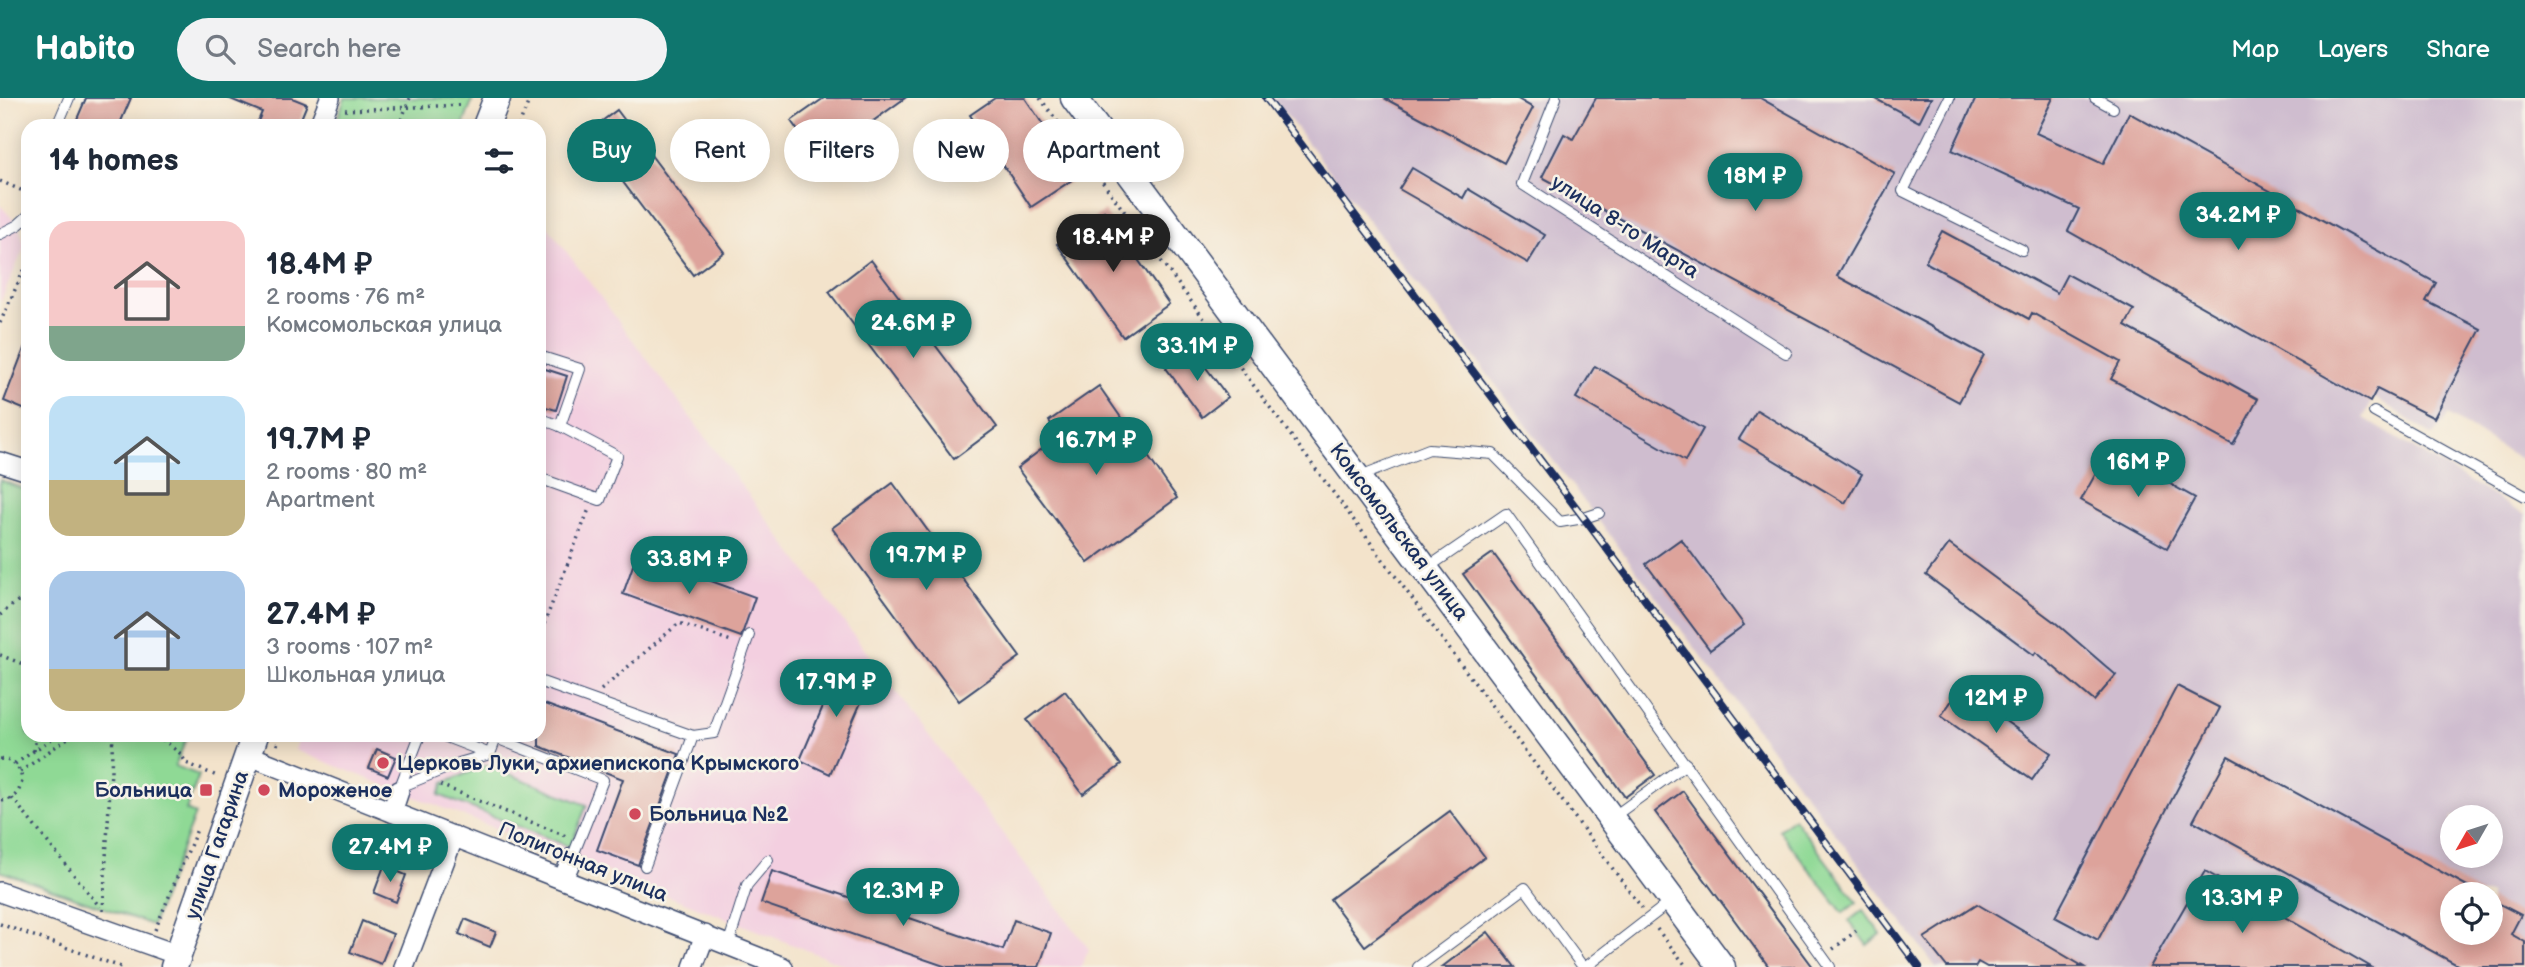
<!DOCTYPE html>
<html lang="en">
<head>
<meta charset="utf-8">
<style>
	body { margin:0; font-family:"Balsamiq Sans",sans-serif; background:#f2f2f3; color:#1f2937; height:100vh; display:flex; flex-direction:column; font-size:26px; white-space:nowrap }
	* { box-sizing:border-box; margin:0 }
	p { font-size:23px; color:#747a83 }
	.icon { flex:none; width:38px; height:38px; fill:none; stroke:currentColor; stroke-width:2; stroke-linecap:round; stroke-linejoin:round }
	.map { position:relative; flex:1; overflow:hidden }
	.details { position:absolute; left:21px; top:21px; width:525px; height:623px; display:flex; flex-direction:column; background:#fff; border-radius:21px; box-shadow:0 4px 18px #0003 }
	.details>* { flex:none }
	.banner { position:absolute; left:567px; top:21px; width:665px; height:63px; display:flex; gap:14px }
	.needle { width:46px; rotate:231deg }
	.fabs { position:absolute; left:2440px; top:707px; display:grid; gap:14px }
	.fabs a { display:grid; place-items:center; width:63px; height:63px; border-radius:50%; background:#fff; box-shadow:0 4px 18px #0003; font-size:35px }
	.price { position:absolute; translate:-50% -60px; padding:0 16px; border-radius:24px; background:#0f766e; color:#fff; font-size:23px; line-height:46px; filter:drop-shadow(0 2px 4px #0008) }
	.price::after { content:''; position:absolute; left:50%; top:42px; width:21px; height:16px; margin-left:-10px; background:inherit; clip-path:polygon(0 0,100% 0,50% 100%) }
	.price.current { background:#222; color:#fff }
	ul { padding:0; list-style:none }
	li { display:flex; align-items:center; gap:21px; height:175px; padding:0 28px }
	li span { display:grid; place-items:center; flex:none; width:196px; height:140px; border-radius:21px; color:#555 }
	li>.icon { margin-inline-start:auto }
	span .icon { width:84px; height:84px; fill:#fffc; stroke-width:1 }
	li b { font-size:30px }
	h2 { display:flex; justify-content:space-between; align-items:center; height:84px; padding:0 28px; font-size:30px }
	.tag { padding:0 24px; border-radius:32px; background:#fff; box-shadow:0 4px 18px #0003; font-size:24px; line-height:63px }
	.tag.current { background:#0f766e; color:#fff }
	header { display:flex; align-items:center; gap:42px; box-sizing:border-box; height:98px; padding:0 35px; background:#0f766e; color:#fff }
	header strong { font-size:33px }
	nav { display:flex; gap:38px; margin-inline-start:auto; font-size:24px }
	.search { width:490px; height:63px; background:#f2f2f3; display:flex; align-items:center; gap:18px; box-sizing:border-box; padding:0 24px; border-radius:38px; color:#747a83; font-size:26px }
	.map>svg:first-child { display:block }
	.built { fill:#f3cfe0 }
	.industrial { fill:#cfbdcf; fill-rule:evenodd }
	.green { fill:#8fd995; stroke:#55847a; stroke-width:2 }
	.building { fill:#dda39b }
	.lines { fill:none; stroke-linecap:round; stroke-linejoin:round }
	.lane-casing { stroke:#3b4a6e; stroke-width:12 }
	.street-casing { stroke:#3b4a6e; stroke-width:22 }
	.secondary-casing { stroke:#3b4a6e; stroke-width:29 }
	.path { stroke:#3b4a6e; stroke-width:3.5; stroke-dasharray:2 5; stroke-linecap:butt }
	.lane { stroke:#fff; stroke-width:10 }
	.street { stroke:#fff; stroke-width:19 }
	.secondary { stroke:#fff; stroke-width:26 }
	.rail-casing { stroke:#1b2f5e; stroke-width:8 }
	.rail { stroke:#f7f3e8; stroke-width:5; stroke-dasharray:16; stroke-linecap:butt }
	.poi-dot { fill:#d1495b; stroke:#f7f3e8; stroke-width:2.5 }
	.labels { text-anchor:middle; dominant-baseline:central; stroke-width:5; stroke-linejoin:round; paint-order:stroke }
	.street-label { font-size:21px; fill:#1b2f5e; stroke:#f7f3e8 }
	.poi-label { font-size:21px; font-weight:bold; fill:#1b2f5e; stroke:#f7f3e8; text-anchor:start }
</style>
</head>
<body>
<header>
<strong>Habito</strong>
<div class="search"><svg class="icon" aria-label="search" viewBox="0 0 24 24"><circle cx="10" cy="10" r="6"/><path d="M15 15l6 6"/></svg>Search here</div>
<nav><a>Map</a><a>Layers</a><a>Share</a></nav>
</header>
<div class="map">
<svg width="2525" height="869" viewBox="0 0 2525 869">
	<rect width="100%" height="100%" fill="#f7f3e8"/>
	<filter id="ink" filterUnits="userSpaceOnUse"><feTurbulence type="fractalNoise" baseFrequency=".0143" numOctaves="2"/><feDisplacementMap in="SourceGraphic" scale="14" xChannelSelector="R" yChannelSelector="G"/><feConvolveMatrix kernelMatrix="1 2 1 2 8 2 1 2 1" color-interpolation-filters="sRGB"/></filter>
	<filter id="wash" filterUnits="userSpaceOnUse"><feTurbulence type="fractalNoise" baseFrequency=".00686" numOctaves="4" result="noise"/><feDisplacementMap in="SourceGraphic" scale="28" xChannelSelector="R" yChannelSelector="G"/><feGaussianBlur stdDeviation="1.57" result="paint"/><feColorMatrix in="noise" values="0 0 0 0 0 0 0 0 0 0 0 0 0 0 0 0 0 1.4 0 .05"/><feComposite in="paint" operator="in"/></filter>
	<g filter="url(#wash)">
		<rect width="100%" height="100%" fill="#f3e3cb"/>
		<g class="built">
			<polygon points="0,107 18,127 25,148 0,205"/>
			<polygon points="539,117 1089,851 1081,869 850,869 295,652 300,637 539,637"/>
		</g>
		<path class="industrial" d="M1273,0h1252v364l-77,-47 -15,21 -58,-39 -12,21 162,97v452h-589l-430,-569zM2452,719h38v39h-38zM2452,796h38v39h-38z"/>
		<g class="green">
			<polygon points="345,0 473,0 463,28 335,28"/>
			<polygon points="0,382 28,393 28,637 188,637 175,668 199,677 186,712 195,716 152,827 0,773"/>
			<polygon points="487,667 587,707 570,749 439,697 444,685"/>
			<polygon points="1794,720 1857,804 1843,815 1779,732"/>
			<polygon points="1863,812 1881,836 1867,847 1849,823"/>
		</g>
		<g id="blocks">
			<g class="building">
				<polygon points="86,0 131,0 119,28 74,28"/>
				<polygon points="228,0 292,0 307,6 298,28 256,28 262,14"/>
				<polygon points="824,0 905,0 819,62 791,23"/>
				<polygon points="995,0 1025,0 1078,78 1031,109 970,17"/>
				<polygon points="1384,0 1516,0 1533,10 1504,65"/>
				<polygon points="1596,0 1760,0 1895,76 1837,178 1984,257 1959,304 1542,79 1564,36 1573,41"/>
				<polygon points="1874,0 1931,0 1919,24"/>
				<polygon points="1976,0 2053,0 2036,35 2103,66 2129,15 2436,185 2426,203 2481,231 2434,320 2377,291 2370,304 2068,133 2079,111 1952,52"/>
				<polygon points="617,12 724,154 693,177 586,35"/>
				<polygon points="1412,70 1463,100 1468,91 1545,137 1528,165 1399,91"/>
				<polygon points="1104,113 1169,206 1123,239 1057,146"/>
				<polygon points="1942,133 2057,195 2067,176 2134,212 2125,228 2258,301 2233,347 2111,281 2120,264 2032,215 2029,221 1925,164"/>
				<polygon points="871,162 997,329 954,361 829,194"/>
				<polygon points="27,243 28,243 28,313 4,303"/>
				<polygon points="1192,251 1228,299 1202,319 1166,270"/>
				<polygon points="1595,268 1703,331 1685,363 1576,300"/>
				<polygon points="539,269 567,278 556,312 539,307"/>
				<polygon points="1099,288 1177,400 1088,465 1017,370 1059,338 1049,323"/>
				<polygon points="1757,312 1862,376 1845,405 1739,341"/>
				<polygon points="2109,352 2195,400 2167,450 2081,402"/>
				<polygon points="893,385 1020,559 959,603 832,430"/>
				<polygon points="1681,441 1744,527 1710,552 1646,466"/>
				<polygon points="1949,446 2057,526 2116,577 2094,603 2036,554 2034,557 1926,477"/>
				<polygon points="1493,455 1655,677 1625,699 1463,476"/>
				<polygon points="637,456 755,499 741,539 623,496"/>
				<polygon points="841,566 872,579 830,676 800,662"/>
				<polygon points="2177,588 2220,610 2098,842 2055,819"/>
				<polygon points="1960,591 2051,655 2032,682 1941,618"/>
				<polygon points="1065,593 1121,667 1083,696 1027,622"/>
				<polygon points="539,604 679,656 638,767 597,752 623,681 539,648"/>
				<polygon points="377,651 396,659 388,678 369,670"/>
				<polygon points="2228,658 2482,796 2452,796 2452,835 2490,835 2490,801 2521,817 2511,836 2525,844 2525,869 2461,869 2193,723"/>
				<polygon points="1683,693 1701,718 1813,869 1769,869 1655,714"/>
				<polygon points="1450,713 1485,759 1365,848 1330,801"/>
				<polygon points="384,768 406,777 396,804 374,795"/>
				<polygon points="772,773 1003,852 1014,822 1051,835 1039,869 947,869 761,805"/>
				<polygon points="2205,773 2371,869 2150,869"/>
				<polygon points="1977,806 2084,869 1987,869 1978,864 1975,869 1947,869 1924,840"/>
				<polygon points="465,821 496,834 490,849 459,836"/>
				<polygon points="362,823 393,836 381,866 350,854"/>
				<polygon points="1488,834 1515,869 1442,869"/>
			</g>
		</g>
	</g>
	<g filter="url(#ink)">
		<use href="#blocks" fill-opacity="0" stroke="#3b4a6e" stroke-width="2"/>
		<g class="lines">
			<defs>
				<g id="lane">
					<polyline points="1556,0 1522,86 1786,255"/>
					<polyline points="1949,0 1903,93 2022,152"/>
					<polyline points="2095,0 2113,10"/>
					<polyline points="57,28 69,0"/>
					<polyline points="0,136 18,127 28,118"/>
					<polyline points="539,258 580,271 560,328"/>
					<polyline points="2374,314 2525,398"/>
					<polyline points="539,320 560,328 617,358 600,402 539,380"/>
					<polyline points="1358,379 1429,351 1493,356 1560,424 1584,420 1599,415"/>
					<polyline points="1427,470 1506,416 1830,869"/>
					<polyline points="539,583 693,638 714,635 749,537"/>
					<polyline points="441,637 490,656 496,640 603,682 572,760"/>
					<polyline points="400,689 459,665 490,656"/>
					<polyline points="400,689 420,637"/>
					<polyline points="1613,719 1686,666"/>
					<polyline points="645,768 693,638"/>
					<polyline points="728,847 747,787 768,762"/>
					<polyline points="1418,869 1525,790 1583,869"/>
					<polyline points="1586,869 1670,804"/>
				</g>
				<g id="street">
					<polyline points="319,28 330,0"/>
					<polyline points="0,364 28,373"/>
					<polyline points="248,657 783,869"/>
					<polyline points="392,714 399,693"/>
					<polyline points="563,781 572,760"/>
					<polyline points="0,794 178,857"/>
					<polyline points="404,869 454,738"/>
					<polyline points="693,869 705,837"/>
				</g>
				<g id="secondary">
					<polyline points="1074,0 1722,869"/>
					<polyline points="486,28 497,0"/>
					<polyline points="174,869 255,637"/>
				</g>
			</defs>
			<use href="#lane" class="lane-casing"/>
			<use href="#street" class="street-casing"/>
			<use href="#secondary" class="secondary-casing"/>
			<g class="path">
				<polyline points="1040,0 1642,810"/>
				<polyline points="345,12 462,7"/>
				<polyline points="399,28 410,0"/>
				<polyline points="519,28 530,0"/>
				<polyline points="0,83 28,95"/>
				<polyline points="0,225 28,163"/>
				<polyline points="0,517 28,495"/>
				<polyline points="539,539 589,411"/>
				<polyline points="0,557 28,568"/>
				<polyline points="601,592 679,525 734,544"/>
				<polyline points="157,637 181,656 186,665 217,678"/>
				<polyline points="213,637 229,643"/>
				<polyline points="277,647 280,637"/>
				<polyline points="34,653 36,637"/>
				<path d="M0,661c14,1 21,9 22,22 -3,13 -9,19 -22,20"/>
				<polyline points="15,666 57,637"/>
				<polyline points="20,674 72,637"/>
				<polyline points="440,687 566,738"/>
				<polyline points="12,700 100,809"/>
				<polyline points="103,813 113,637"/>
				<polyline points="0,826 121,869"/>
				<polyline points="1657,831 1687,869"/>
				<polyline points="155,832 198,729"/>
				<polyline points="1833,851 1856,833"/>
			</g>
			<use href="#lane" class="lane"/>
			<use href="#street" class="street"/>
			<use href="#secondary" class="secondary"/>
			<defs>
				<polyline id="rail" points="1266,0 1584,420 1919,869"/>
			</defs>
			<use href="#rail" class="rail-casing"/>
			<use href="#rail" class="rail"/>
		</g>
	</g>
	<g class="poi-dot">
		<circle cx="383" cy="665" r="7"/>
		<rect x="199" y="685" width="14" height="14" rx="3.5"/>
		<circle cx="264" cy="692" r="7"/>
		<circle cx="635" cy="716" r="7"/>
	</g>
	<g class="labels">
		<g class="street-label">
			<text transform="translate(1625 129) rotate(33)">улица 8-го Марта</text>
			<text transform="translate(1399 434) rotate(53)">Комсомольская улица</text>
			<text transform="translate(217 747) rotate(-71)">улица Гагарина</text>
			<text transform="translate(583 764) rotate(22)">Полигонная улица</text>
		</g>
		<g class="poi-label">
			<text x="397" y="665">Церковь Луки, архиепископа Крымского</text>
			<text x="192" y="692" text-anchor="end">Больница</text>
			<text x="278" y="692">Мороженое</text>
			<text x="649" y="716">Больница №2</text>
		</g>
	</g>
</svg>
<div class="fabs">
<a><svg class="needle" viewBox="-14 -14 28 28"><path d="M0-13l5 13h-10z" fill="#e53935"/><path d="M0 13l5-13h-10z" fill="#747a83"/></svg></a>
<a><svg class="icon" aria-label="locate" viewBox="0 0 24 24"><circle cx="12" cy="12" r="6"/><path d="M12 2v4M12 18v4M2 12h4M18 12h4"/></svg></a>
</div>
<b class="price" style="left:1755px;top:115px">18M ₽</b>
<b class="price" style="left:2238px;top:154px">34.2M ₽</b>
<b class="price current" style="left:1113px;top:176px">18.4M ₽</b>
<b class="price" style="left:913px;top:262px">24.6M ₽</b>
<b class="price" style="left:1197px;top:285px">33.1M ₽</b>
<b class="price" style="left:1096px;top:379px">16.7M ₽</b>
<b class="price" style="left:2138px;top:401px">16M ₽</b>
<b class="price" style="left:926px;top:494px">19.7M ₽</b>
<b class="price" style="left:689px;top:498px">33.8M ₽</b>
<b class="price" style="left:836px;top:621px">17.9M ₽</b>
<b class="price" style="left:1996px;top:637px">12M ₽</b>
<b class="price" style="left:390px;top:786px">27.4M ₽</b>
<b class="price" style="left:903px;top:830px">12.3M ₽</b>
<b class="price" style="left:2242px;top:837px">13.3M ₽</b>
<div class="banner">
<a class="tag current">Buy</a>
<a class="tag">Rent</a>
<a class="tag">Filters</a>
<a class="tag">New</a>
<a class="tag">Apartment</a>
</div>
<section class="details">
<h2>14 homes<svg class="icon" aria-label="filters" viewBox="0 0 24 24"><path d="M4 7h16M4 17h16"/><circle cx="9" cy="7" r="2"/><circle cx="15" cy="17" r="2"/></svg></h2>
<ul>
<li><span style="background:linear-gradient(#f6c9c9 75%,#7fa58c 0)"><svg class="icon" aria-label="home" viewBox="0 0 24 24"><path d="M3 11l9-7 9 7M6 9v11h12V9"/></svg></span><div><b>18.4M ₽</b><p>2 rooms · 76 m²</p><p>Комсомольская улица</p></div></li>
<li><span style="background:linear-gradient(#bfe0f5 60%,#c2b280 0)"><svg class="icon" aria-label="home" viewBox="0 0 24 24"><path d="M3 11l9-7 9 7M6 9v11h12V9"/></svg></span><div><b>19.7M ₽</b><p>2 rooms · 80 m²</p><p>Apartment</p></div></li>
<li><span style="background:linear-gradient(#a9c7e8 70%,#c2b280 0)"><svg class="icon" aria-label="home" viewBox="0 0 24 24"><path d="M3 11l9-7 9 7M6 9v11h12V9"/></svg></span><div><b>27.4M ₽</b><p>3 rooms · 107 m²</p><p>Школьная улица</p></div></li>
</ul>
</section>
</div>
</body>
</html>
